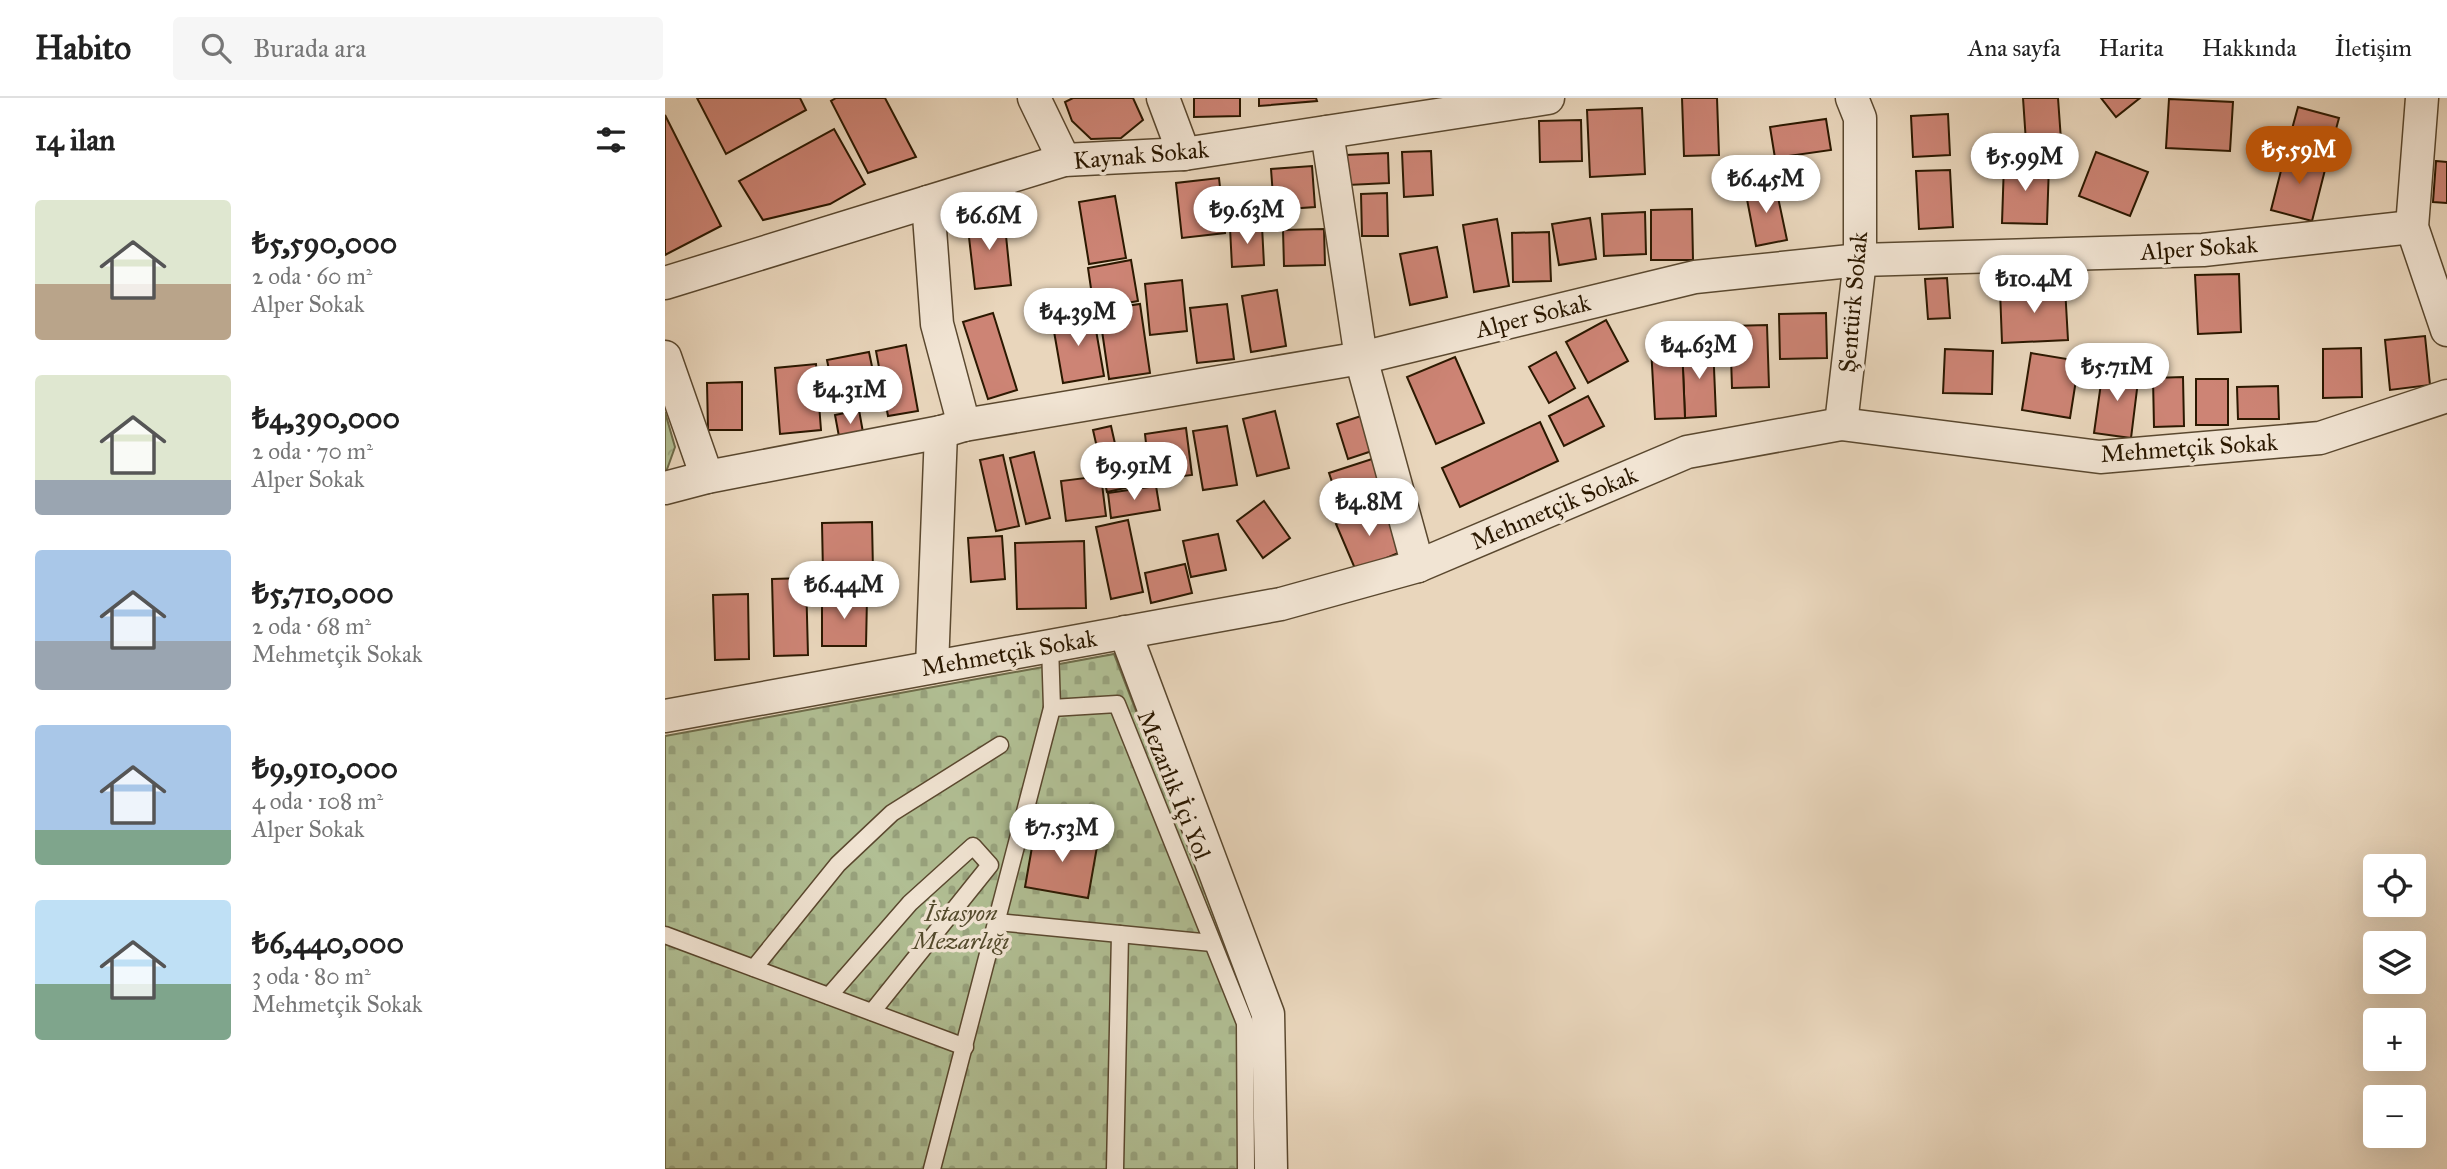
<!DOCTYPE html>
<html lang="tr">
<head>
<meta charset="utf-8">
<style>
	body { margin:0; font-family:"IM FELL Great Primer",serif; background:#f6f6f6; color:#222; height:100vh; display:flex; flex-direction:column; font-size:26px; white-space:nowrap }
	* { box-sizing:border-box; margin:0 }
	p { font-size:23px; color:#767676 }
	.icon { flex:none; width:38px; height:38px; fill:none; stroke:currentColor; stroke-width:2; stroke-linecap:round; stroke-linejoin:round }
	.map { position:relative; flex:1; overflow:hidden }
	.details { display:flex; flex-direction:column; background:#fff; width:665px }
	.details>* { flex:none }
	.tools { position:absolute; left:1698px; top:756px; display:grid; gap:14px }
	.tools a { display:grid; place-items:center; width:63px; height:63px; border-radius:7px; background:#fff; box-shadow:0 7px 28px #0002; font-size:35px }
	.price { position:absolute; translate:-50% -60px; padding:0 16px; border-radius:24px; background:#fff; color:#222; font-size:23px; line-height:46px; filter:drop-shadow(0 2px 4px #0008) }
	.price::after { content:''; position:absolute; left:50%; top:42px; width:21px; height:16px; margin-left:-10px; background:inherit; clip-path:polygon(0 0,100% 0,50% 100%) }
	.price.current { background:#b45309; color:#fff }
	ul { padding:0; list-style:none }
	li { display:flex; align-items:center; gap:21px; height:175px; padding:0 35px }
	li span { display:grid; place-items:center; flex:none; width:196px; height:140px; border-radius:7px; color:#555 }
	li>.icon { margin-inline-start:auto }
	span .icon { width:84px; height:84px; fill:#fffc; stroke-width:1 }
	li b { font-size:30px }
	h2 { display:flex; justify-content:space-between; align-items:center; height:84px; padding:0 35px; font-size:30px }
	header { display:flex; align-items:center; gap:42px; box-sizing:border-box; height:98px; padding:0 35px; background:#fff; border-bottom:2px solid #e0e0e0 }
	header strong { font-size:33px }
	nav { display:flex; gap:38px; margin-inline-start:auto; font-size:24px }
	.search { width:490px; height:63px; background:#f6f6f6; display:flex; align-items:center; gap:18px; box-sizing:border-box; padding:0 24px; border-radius:7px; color:#767676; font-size:26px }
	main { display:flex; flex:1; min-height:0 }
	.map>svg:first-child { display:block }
	.cemetery { fill:url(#cemetery-stones); stroke:#6e6c4a; stroke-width:2 }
	.park { fill:url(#park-crowns); stroke:#6e6c4a; stroke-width:2 }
	.building { fill:#cd8475; stroke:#2b1800; stroke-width:2 }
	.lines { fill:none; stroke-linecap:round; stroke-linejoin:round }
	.lane-casing { stroke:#5a482f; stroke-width:19 }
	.street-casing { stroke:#5a482f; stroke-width:35 }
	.lane { stroke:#f1e4d3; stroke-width:16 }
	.street { stroke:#f1e4d3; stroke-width:32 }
	.labels { text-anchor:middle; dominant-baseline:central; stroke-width:7; stroke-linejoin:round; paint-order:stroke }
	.street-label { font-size:24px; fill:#2b1800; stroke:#f1e4d3 }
	.park-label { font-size:24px; font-style:italic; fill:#534a2c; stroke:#f1e4d3 }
</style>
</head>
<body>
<header>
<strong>Habito</strong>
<div class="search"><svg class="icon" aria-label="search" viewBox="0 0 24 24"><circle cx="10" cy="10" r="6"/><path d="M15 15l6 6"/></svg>Burada ara</div>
<nav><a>Ana sayfa</a><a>Harita</a><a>Hakkında</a><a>İletişim</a></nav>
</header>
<main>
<section class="details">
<h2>14 ilan<svg class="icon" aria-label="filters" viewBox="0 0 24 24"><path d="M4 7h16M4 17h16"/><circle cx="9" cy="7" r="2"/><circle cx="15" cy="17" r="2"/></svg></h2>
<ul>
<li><span style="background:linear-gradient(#dfe7d0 60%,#b9a48a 0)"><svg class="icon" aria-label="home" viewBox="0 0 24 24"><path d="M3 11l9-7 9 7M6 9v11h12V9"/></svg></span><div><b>₺5,590,000</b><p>2 oda · 60 m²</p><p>Alper Sokak</p></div></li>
<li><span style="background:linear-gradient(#dfe7d0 75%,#9aa5b1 0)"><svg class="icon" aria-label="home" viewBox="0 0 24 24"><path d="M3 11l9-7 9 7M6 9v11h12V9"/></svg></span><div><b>₺4,390,000</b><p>2 oda · 70 m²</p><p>Alper Sokak</p></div></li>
<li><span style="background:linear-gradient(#a9c7e8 65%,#9aa5b1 0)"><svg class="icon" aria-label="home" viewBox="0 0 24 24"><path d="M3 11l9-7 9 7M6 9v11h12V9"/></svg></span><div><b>₺5,710,000</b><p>2 oda · 68 m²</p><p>Mehmetçik Sokak</p></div></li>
<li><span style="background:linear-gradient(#a9c7e8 75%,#7fa58c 0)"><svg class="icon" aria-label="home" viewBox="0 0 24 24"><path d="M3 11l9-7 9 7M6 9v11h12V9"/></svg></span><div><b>₺9,910,000</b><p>4 oda · 108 m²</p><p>Alper Sokak</p></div></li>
<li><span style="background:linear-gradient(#bfe0f5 60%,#7fa58c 0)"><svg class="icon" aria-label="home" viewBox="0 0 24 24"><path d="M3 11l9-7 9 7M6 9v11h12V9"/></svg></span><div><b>₺6,440,000</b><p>3 oda · 80 m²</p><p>Mehmetçik Sokak</p></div></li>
</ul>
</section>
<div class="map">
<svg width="1782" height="1071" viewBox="0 0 1782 1071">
	<defs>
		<pattern id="cemetery-stones" width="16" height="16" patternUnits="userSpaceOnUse" patternTransform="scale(1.75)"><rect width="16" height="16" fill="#b1bf94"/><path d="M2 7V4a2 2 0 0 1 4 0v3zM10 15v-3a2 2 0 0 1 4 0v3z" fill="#98a37e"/></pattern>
		<pattern id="park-crowns" width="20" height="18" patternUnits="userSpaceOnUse" patternTransform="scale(1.75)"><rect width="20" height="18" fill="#b1bf94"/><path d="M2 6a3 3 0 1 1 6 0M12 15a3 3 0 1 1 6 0" fill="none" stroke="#98a37e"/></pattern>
	</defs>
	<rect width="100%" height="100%" fill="#e9d6bc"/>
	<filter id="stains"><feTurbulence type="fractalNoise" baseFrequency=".00286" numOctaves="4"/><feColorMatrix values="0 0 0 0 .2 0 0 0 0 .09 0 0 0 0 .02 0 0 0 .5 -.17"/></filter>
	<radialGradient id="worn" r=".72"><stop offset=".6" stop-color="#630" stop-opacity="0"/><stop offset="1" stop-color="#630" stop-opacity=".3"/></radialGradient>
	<polygon class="cemetery" points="449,556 591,924 593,1071 0,1071 0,638"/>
	<polygon class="park" points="0,314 10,349 0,377"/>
	<g class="building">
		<polygon points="32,0 135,0 141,12 61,56"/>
		<polygon points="171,0 220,0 251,59 203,75 166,3"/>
		<polygon points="408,0 468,0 478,22 456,40 426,41 407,23 400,4"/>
		<polygon points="529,0 575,0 575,18 529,19"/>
		<polygon points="594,0 651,0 652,3 594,8"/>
		<polygon points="1017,0 1052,0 1054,57 1019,58"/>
		<polygon points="1358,0 1393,0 1396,42 1361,44"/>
		<polygon points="1436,0 1475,0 1451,19"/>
		<polygon points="1504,1 1568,4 1565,53 1501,50"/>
		<polygon points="1633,9 1674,20 1662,64 1621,53"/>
		<polygon points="977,10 980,76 925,79 922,12"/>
		<polygon points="1283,16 1285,57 1248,59 1246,18"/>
		<polygon points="0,17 56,128 0,157"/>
		<polygon points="1161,21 1166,52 1110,60 1105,29"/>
		<polygon points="916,22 917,63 875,64 874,23"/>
		<polygon points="169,31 200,86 165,106 98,122 74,83"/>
		<polygon points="766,53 768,97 739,99 737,54"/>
		<polygon points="1621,53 1662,64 1647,123 1606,112"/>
		<polygon points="1431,54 1483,74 1465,118 1414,98"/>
		<polygon points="723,55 724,85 683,87 681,57"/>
		<polygon points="1771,63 1782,64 1782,105 1768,104"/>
		<polygon points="1339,65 1384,66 1382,126 1337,125"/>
		<polygon points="647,68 650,109 609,112 606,71"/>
		<polygon points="1285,72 1288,129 1254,131 1251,73"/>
		<polygon points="554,80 560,135 517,140 511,85"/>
		<polygon points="1110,85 1122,142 1091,148 1080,91"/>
		<polygon points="722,95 723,138 697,138 696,96"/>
		<polygon points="450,98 461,160 424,166 414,104"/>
		<polygon points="1027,111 1028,162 986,162 986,112"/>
		<polygon points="980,114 981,156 939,158 937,116"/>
		<polygon points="339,118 346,187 310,191 302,122"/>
		<polygon points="925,120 931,161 894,167 887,126"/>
		<polygon points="832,121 844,188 809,194 798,127"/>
		<polygon points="597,128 599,167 567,169 565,130"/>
		<polygon points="659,131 660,167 619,168 618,132"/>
		<polygon points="884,134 886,183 848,184 847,135"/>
		<polygon points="772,149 782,199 745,207 735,156"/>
		<polygon points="466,162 473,203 429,211 423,170"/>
		<polygon points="1574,176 1576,234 1533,236 1530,177"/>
		<polygon points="1282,180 1285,220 1263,221 1260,181"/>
		<polygon points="517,182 522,233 485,237 480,186"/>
		<polygon points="1400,189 1403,242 1337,245 1335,192"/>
		<polygon points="612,192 621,248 586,254 577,198"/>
		<polygon points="475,206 485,275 444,281 434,212"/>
		<polygon points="562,206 569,261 532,265 525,210"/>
		<polygon points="328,215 352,292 323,301 298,224"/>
		<polygon points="428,215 439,278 398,285 387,222"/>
		<polygon points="1161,215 1162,260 1115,261 1114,216"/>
		<polygon points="941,222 963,263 923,285 901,244"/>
		<polygon points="1102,227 1104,289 1067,290 1065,228"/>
		<polygon points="1760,238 1765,287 1725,292 1720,242"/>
		<polygon points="1048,246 1051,318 1020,320 1017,247"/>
		<polygon points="241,247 253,313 223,318 211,253"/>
		<polygon points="1017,247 1020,320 990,321 986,249"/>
		<polygon points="1696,250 1697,299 1658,300 1658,251"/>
		<polygon points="1280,251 1328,253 1327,296 1278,295"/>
		<polygon points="204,254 211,288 169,296 162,262"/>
		<polygon points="891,254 910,290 884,305 864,269"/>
		<polygon points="1366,255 1414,263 1405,320 1357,312"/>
		<polygon points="790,259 819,325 771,346 742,279"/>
		<polygon points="151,266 156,332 115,336 110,270"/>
		<polygon points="1438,271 1474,275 1466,340 1429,335"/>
		<polygon points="1518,279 1519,328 1489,329 1488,280"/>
		<rect x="1531" y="281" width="32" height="46"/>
		<polygon points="77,284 77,332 43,332 42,285"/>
		<polygon points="1613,288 1614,321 1573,321 1572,289"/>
		<polygon points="923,298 939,328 899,348 884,318"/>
		<polygon points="194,312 199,340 175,344 170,317"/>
		<polygon points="610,313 624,370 592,378 578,321"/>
		<polygon points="702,316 713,351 683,361 672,326"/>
		<polygon points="875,324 893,363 795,409 777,370"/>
		<polygon points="446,328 460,390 442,394 428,332"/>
		<polygon points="562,328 572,387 538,392 528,333"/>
		<polygon points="521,330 527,377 485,382 480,336"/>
		<polygon points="369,354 385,420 361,426 345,360"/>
		<polygon points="338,357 354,428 331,433 315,362"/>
		<polygon points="707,361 717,394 675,408 664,375"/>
		<polygon points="436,378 441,418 401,423 396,383"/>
		<polygon points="491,388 495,412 446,420 443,395"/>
		<polygon points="599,403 625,440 598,460 572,423"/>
		<polygon points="718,406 738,453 691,473 671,426"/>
		<polygon points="463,422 478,494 446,501 431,429"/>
		<polygon points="207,424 208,473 158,475 157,425"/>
		<polygon points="553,436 561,472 526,479 518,443"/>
		<polygon points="337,438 340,481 306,484 303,440"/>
		<polygon points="419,443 421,510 352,511 350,445"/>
		<polygon points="520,466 527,495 486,505 480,475"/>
		<polygon points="141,480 143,557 109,558 107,481"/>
		<polygon points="83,496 84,561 50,562 48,497"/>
		<polygon points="157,499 202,499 201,548 157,548"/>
		<polygon points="370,732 433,743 423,800 360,789"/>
	</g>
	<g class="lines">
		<defs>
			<g id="lane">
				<polyline points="387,610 452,606 580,925 581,1071"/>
				<polyline points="332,824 547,845"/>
				<polyline points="0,837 300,949"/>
				<polyline points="89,870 173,766 227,715 335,647"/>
				<polyline points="164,898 245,805 308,748 325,767 207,914"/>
				<polyline points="267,1071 387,610 385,547"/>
				<polyline points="450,1071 455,836"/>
			</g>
			<g id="street">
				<polyline points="369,0 399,62"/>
				<polyline points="498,0 519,56"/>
				<polyline points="1757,0 1747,129 1782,232"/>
				<polyline points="662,34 696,260 753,468"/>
				<polyline points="263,104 272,226 299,327"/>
				<polyline points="0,185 399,62 519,56 883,0"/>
				<polyline points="0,259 42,379"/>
				<polyline points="1176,326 1195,162 1195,20 1187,0"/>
				<polyline points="0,390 42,379 276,334 299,327 696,260 1030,179 1195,162 1538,152 1747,129"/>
				<polyline points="460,534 603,916 606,1071"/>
				<polyline points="267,569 276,334"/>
				<polyline points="0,618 616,506 753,468 1022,354 1176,326 1435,359 1655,340 1782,298"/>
			</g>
		</defs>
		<use href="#lane" class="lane-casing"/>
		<use href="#street" class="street-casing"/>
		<use href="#lane" class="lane"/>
		<use href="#street" class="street"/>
	</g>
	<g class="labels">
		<g class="street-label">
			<text transform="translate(476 57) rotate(-5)">Kaynak Sokak</text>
			<text transform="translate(1534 150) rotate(-4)">Alper Sokak</text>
			<text transform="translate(1188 204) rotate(-85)">Şentürk Sokak</text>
			<text transform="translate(868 218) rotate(-14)">Alper Sokak</text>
			<text transform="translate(1524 350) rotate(-4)">Mehmetçik Sokak</text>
			<text transform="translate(889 410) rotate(-23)">Mehmetçik Sokak</text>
			<text transform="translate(344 555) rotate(-10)">Mehmetçik Sokak</text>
			<text transform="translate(509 687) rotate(68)">Mezarlık İçi Yol</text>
		</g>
		<g class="park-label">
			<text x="296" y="815">İstasyon<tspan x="296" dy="28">Mezarlığı</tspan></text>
		</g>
	</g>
	<rect width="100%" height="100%" filter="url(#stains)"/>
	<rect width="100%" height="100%" fill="url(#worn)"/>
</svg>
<div class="tools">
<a><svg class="icon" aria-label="locate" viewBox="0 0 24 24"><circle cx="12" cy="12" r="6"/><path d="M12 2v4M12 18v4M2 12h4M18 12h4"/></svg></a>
<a><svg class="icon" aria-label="layers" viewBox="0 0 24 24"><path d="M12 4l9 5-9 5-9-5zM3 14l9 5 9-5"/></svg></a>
<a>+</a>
<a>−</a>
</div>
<b class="price current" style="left:1634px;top:88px">₺5.59M</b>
<b class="price" style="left:1360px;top:95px">₺5.99M</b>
<b class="price" style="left:1101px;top:117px">₺6.45M</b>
<b class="price" style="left:582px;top:148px">₺9.63M</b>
<b class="price" style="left:324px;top:154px">₺6.6M</b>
<b class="price" style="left:1369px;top:217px">₺10.4M</b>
<b class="price" style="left:413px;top:250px">₺4.39M</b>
<b class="price" style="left:1034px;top:283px">₺4.63M</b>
<b class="price" style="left:1452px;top:305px">₺5.71M</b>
<b class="price" style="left:185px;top:328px">₺4.31M</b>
<b class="price" style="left:469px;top:404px">₺9.91M</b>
<b class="price" style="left:704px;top:440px">₺4.8M</b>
<b class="price" style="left:179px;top:523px">₺6.44M</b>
<b class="price" style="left:397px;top:766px">₺7.53M</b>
</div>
</main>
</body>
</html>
